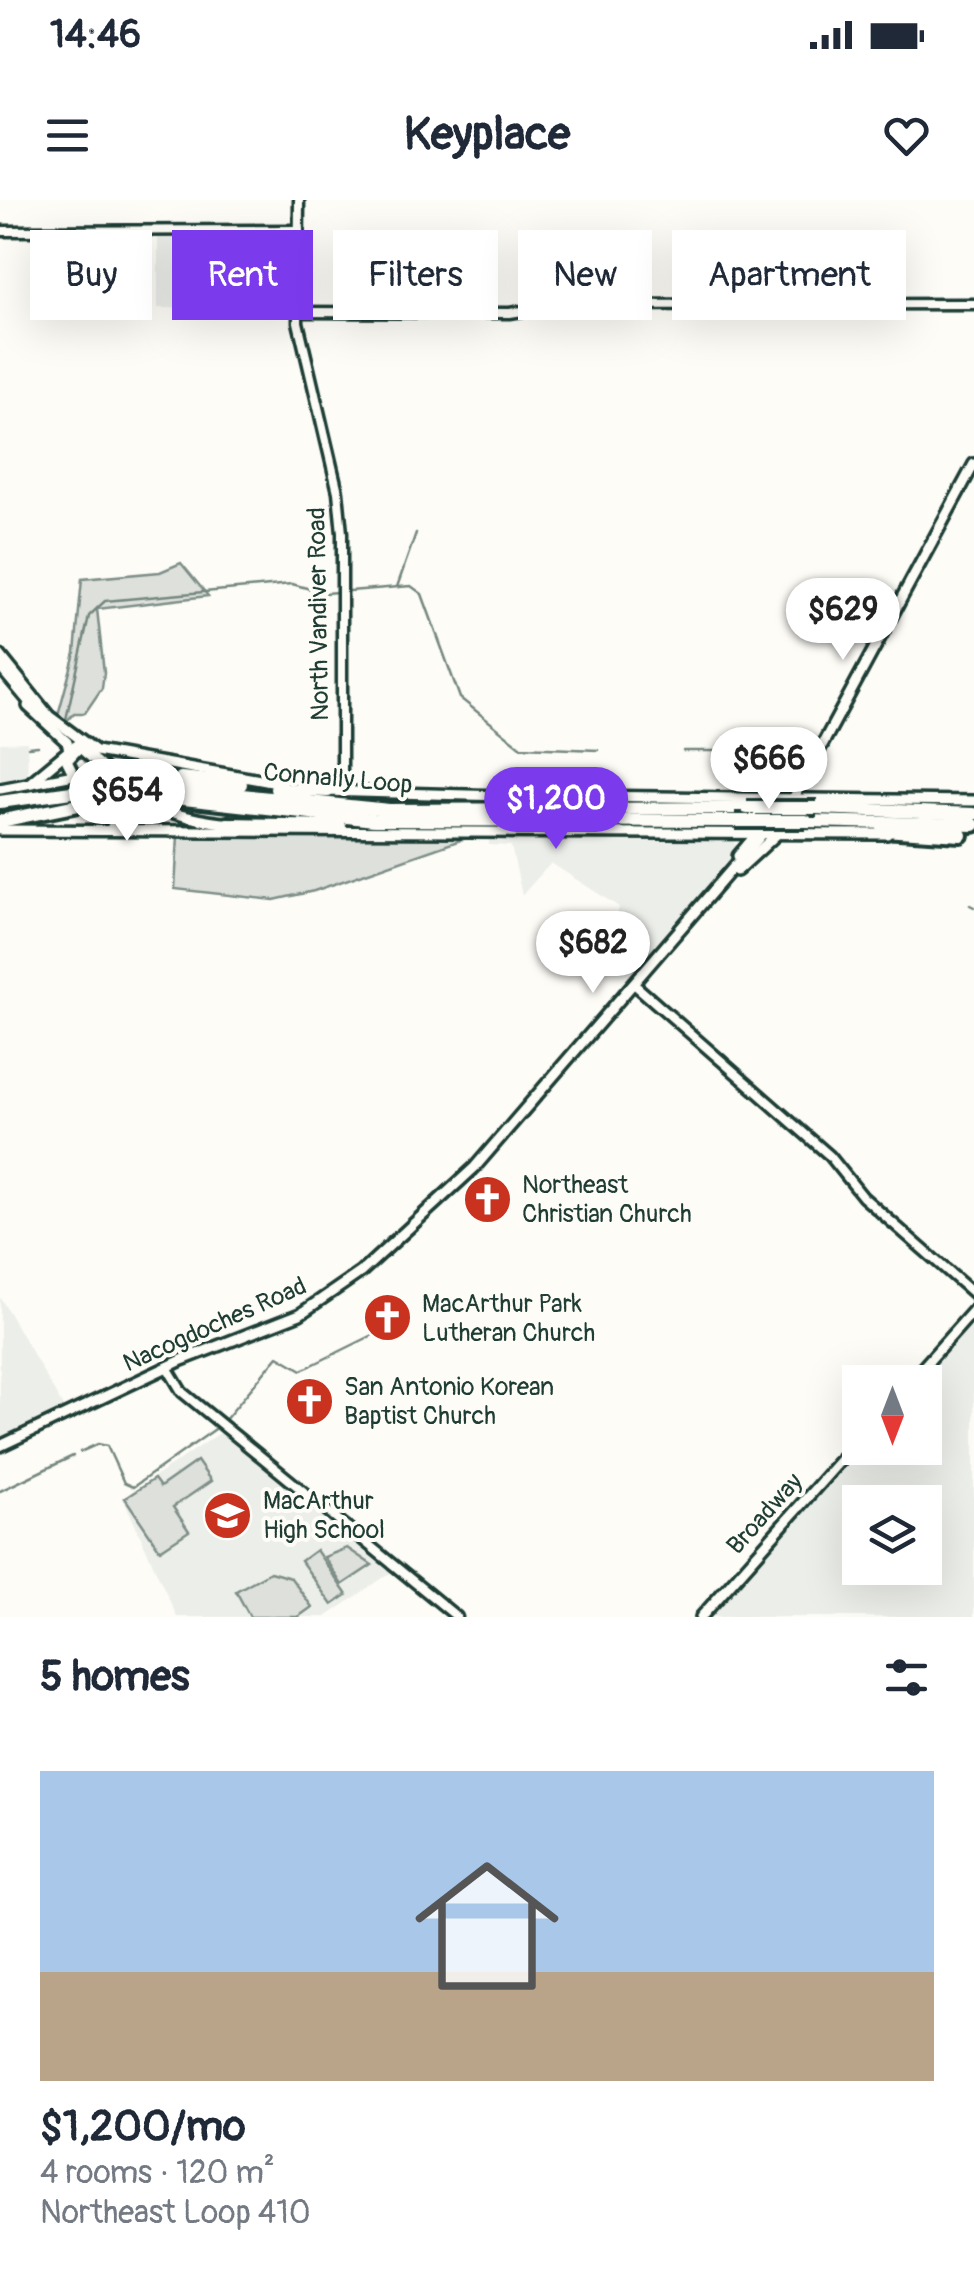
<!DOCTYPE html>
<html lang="en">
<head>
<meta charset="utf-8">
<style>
	body { margin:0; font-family:Pangolin,sans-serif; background:#f2f2f3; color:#1f2937; height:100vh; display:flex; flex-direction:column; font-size:38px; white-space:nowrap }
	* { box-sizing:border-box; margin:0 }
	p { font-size:32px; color:#747a83 }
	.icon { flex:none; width:55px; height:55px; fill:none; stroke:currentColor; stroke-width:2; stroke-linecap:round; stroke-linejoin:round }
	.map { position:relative; height:1417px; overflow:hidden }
	.sheet { display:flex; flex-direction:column; background:#fff; flex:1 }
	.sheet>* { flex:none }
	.top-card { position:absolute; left:30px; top:30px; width:915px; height:90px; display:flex; gap:20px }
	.needle { width:65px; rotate:180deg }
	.buttons { position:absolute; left:842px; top:1165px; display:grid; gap:20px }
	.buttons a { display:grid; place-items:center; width:100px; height:100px; border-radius:0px; background:#fff; box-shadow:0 10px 40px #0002; font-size:50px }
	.price { position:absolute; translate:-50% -85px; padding:0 22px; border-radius:35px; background:#fff; color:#222; font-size:32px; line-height:65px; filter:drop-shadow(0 2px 5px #0008) }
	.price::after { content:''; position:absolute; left:50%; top:60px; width:30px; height:22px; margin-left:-15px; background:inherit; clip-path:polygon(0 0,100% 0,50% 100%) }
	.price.on { background:#7c3aed; color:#fff }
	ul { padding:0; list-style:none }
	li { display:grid; align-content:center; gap:20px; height:530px; padding:0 40px }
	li+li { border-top:2px solid #e0e1e3 }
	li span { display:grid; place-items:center; height:310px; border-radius:0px; color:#555 }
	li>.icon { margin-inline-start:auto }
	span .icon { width:180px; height:180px; fill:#fffc; stroke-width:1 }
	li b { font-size:42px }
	h2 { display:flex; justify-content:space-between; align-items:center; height:120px; padding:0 40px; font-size:42px }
	.chip { padding:0 35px; border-radius:0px; background:#fff; box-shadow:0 10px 40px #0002; font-size:35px; line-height:90px }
	.chip.on { background:#7c3aed; color:#fff }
	.status { display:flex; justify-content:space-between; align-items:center; height:70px; padding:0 50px; background:#fff; direction:ltr }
	.status svg { height:28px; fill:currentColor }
	header { display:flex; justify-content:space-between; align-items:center; height:130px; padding:0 40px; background:#fff; font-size:45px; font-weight:700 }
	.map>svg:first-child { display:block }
	.built { fill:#eceee9; fill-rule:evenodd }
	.green { fill:#dde0db; stroke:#7e8e88; stroke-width:2.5 }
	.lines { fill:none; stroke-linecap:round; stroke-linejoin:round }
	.stream { stroke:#75877f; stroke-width:2.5 }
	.tertiary-casing { stroke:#1f3d34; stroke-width:15 }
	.secondary-casing { stroke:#1f3d34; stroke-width:16 }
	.motorway-casing { stroke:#1f3d34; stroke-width:20 }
	.tertiary { stroke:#fdfcf7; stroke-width:8 }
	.secondary { stroke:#fdfcf7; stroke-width:9 }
	.motorway { stroke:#fdfcf7; stroke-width:12 }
	.motorway-bridge-casing { stroke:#1f3d34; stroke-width:20; stroke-linecap:butt }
	.motorway-bridge { stroke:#fdfcf7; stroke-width:12 }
	.labels { text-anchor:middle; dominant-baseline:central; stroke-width:8; stroke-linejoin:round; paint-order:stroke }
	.street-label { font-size:25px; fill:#1f3d34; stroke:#fdfcf7 }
	.poi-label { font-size:25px; fill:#1f3d34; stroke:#fdfcf7; text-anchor:start }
</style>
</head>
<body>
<div class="status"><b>14:46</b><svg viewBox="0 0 49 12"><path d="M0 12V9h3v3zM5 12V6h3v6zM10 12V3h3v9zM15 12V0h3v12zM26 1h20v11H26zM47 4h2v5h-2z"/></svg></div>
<header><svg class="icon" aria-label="menu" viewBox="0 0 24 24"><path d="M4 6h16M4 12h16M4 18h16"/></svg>Keyplace<svg class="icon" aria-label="heart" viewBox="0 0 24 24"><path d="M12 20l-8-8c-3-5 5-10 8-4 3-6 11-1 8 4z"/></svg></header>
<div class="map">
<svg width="974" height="1417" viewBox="0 0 974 1417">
	<rect width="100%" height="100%" fill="#fdfcf7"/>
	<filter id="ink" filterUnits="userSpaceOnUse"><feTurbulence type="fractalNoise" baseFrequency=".01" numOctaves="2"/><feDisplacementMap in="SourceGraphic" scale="20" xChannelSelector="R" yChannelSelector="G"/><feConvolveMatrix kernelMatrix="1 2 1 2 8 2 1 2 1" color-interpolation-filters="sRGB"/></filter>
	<g filter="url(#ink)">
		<g class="built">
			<polygon points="158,35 294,36 294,108 158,108"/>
			<polygon points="27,542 28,579 0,586 0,543"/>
			<polygon points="489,636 733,640 738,649 643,763 613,737 619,707 551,663 522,695 511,646 489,645"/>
			<polygon points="0,1097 65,1210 0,1240"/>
			<path d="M974,1119v298h-265l151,-170 65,1v-66h-8zM860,1302h65v66h-65z"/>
			<polygon points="223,1231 393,1371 326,1417 177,1417 123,1298"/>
		</g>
		<g class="green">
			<polygon points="181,363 208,396 97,409 104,473 102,488 85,513 74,513 66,522 58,515 75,453 82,379 160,372"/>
			<polygon points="178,636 447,636 464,639 314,691 274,700 175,689"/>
			<polygon points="197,1261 211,1281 173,1307 189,1331 160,1350 125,1298 154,1279 160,1287"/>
			<polygon points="347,1348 372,1365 342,1385 324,1357"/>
			<polygon points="316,1350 347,1395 332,1405 301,1361"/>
			<polygon points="270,1372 291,1378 312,1407 298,1417 250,1417 236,1391"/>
		</g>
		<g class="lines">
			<g class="stream">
				<polyline points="397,387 416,333"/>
				<polyline points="65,524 89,416 105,401 292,384 325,393 411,386 422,394 460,498 521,547 598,550"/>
				<polyline points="28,547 38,546"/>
				<polyline points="683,551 811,551"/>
				<polyline points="970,705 974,707"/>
				<polyline points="225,1220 278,1156 302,1170 373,1135"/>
				<polyline points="80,1252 98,1244 107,1246 124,1283 133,1287 218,1227"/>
				<polyline points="0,1291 73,1256"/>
			</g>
			<defs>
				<g id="tertiary">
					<polyline points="299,0 298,122 338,292 342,333 342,592"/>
					<polyline points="0,31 299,30"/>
					<polyline points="299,112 510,113 558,105 974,104"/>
					<polyline points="635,785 830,956 863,997 974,1094"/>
					<polyline points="167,1167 182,1192 457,1417"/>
				</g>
				<g id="secondary">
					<polyline points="0,455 49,516 96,551 283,584"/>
					<polyline points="0,467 35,509"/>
					<polyline points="28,506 67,542 69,550"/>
					<path d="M77,545c59,52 74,71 155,79"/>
					<polyline points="74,575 67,561 77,550"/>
					<polyline points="31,582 73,547"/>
					<polyline points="0,589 74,575 100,575 138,608 135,620 112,626"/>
					<polyline points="323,591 537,597"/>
					<polyline points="583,596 974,601"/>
					<polyline points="0,630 887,634"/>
					<polyline points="738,656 760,630"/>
					<polyline points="737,671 777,634"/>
					<polyline points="910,1182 974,1110"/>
					<polyline points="0,1246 182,1160 300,1114 361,1072 475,967 794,597 974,264"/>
					<polyline points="701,1417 860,1238"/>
				</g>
				<g id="motorway">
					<polyline points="181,578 241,584"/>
					<polyline points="143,585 389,610 747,608"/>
					<polyline points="276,589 328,591"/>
					<polyline points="157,596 374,620 735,621"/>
					<polyline points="533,597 590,600"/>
					<polyline points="0,602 100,588"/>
					<polyline points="817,608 974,614"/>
					<polyline points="0,621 112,598"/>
					<polyline points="806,621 974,625"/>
					<polyline points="227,624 340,626"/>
					<polyline points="883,630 961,635"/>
				</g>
			</defs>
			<use href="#tertiary" class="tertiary-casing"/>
			<use href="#secondary" class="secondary-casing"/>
			<use href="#motorway" class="motorway-casing"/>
			<use href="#tertiary" class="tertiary"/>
			<use href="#secondary" class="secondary"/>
			<use href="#motorway" class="motorway"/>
			<defs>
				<g id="motorway-bridge">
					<polyline points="92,582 135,578"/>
					<polyline points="112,598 157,596"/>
					<polyline points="747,608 817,608"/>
					<polyline points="735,621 806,621"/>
				</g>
			</defs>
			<use href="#motorway-bridge" class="motorway-bridge-casing"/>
			<use href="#motorway-bridge" class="motorway-bridge"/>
		</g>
	</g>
	<defs>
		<symbol id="church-disc" viewBox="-11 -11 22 22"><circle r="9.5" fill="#c8321e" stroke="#fdfcf7"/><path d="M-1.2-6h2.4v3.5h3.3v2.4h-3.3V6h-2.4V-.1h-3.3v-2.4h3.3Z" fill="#fff"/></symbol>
		<symbol id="school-disc" viewBox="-11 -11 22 22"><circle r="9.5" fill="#c8321e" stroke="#fdfcf7"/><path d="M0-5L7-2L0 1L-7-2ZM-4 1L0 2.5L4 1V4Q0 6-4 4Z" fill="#fff"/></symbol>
	</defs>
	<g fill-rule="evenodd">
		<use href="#church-disc" x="460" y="972" width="55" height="55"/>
		<use href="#church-disc" x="360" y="1090" width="55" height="55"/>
		<use href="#church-disc" x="282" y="1174" width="55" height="55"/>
		<use href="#school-disc" x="200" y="1288" width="55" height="55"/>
	</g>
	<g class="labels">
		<g class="street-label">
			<text transform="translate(319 414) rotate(-91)">North Vandiver Road</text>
			<text transform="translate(338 579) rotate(5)">Connally Loop</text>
			<text transform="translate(215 1125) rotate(-24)">Nacogdoches Road</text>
			<text transform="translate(765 1314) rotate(-48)">Broadway</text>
		</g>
		<g class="poi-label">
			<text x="522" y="985">Northeast<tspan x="522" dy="29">Christian Church</tspan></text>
			<text x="422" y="1104">MacArthur Park<tspan x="422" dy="29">Lutheran Church</tspan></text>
			<text x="344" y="1187">San Antonio Korean<tspan x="344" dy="29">Baptist Church</tspan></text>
			<text x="263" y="1301">MacArthur<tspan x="263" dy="29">High School</tspan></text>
		</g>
	</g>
</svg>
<div class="buttons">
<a><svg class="needle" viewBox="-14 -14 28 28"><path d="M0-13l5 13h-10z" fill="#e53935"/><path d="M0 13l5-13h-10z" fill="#747a83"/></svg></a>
<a><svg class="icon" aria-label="layers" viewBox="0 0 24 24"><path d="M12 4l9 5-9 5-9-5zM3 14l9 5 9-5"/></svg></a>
</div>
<b class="price" style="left:843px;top:463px">$629</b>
<b class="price" style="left:769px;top:612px">$666</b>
<b class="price" style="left:127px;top:644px">$654</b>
<b class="price on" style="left:556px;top:652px">$1,200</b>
<b class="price" style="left:593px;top:796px">$682</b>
<div class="top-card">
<a class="chip">Buy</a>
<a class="chip on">Rent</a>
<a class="chip">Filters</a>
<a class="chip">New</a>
<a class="chip">Apartment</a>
</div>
</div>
<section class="sheet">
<h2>5 homes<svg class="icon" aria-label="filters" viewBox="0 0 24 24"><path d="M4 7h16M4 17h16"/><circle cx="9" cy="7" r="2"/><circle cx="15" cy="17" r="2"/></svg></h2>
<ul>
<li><span style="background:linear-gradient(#a9c7e8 65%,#b9a48a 0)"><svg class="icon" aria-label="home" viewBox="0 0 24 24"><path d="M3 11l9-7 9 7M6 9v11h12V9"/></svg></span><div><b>$1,200/mo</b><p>4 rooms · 120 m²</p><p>Northeast Loop 410</p></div></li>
</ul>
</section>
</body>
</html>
